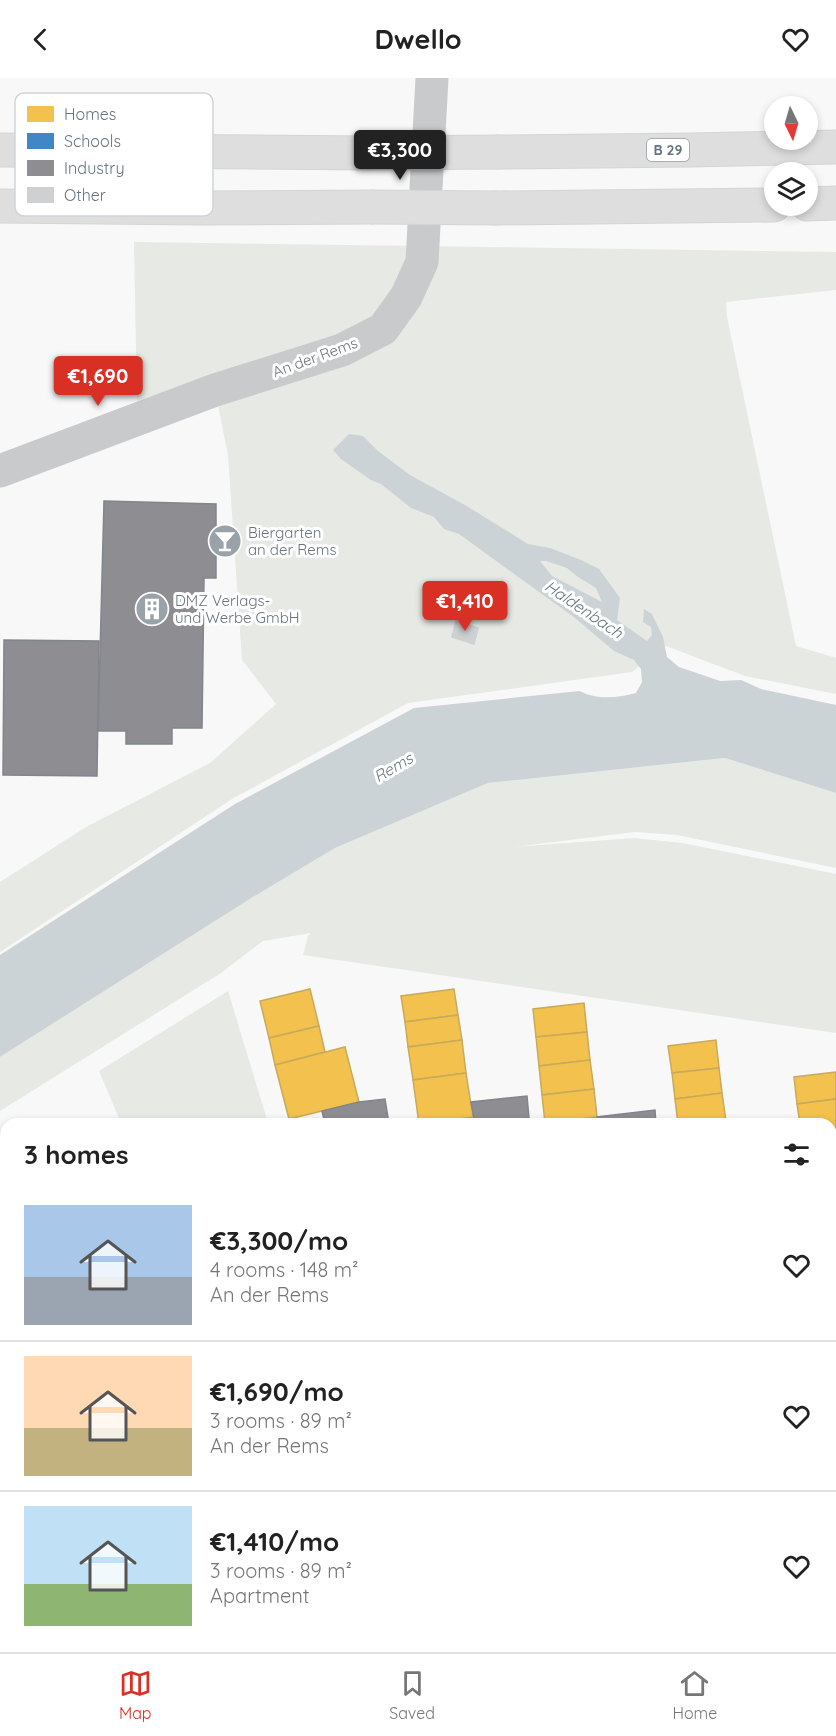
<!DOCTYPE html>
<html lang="en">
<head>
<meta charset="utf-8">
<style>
	body { margin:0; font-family:Quicksand,sans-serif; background:#f6f6f6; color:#222; height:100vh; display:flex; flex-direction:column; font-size:22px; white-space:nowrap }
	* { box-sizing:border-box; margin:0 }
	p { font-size:20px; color:#767676 }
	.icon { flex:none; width:33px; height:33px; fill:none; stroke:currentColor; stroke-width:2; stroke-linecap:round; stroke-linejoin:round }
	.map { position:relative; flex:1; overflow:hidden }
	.side { position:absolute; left:0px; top:1040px; width:837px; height:536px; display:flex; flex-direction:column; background:#fff; border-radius:18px 18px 0 0; box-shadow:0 3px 9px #0003 }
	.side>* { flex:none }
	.needle { width:39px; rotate:175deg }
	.tools { position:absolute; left:764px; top:18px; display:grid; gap:12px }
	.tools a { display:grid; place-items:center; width:54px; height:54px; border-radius:50%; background:#fff; box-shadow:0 3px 9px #0003; font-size:30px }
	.price { position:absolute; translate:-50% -51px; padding:0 14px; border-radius:6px; background:#d93025; color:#fff; font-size:20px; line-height:39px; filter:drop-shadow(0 2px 3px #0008) }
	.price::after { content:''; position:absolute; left:50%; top:36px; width:18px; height:14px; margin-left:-9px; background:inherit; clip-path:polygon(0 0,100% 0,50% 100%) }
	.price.active { background:#222; color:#fff }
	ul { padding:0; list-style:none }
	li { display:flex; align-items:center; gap:18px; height:150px; padding:0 24px }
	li+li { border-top:2px solid #e0e0e0 }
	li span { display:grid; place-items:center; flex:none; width:168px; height:120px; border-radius:0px; color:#555 }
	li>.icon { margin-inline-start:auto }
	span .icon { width:72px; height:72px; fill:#fffc; stroke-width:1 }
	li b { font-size:26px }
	h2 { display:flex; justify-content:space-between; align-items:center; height:72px; padding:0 24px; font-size:26px }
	header { display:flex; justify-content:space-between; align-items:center; height:78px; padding:0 24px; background:#fff; font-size:27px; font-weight:700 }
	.tab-bar { display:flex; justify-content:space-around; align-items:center; height:84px; border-top:2px solid #e0e0e0; background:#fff; font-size:16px; color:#767676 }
	.tab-bar a { display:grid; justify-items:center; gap:3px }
	.tab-bar .active { color:#d93025 }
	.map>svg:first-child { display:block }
	.green { fill:#e7e9e5 }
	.water { fill:#ccd3d6; fill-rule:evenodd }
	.homes { fill:#f2c14e; stroke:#c8aa5c; stroke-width:1.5 }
	.schools { fill:#3f88c5; stroke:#4b82b0; stroke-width:1.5 }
	.industry { fill:#8d8d92; stroke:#81868c; stroke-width:1.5 }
	.building { fill:#ced0d1; stroke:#e8e8e7; stroke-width:1.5 }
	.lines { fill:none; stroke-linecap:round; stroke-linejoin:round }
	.trunk-casing { stroke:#d4d5d5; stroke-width:35 }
	.minor { stroke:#c9cacb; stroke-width:33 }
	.trunk { stroke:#dededf; stroke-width:33 }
	.trunk-bridge-casing { stroke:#d4d5d5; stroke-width:35; stroke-linecap:butt }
	.trunk-bridge { stroke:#dededf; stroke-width:33 }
	.labels { text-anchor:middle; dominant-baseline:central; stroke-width:6; stroke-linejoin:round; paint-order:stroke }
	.shield { fill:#fff; stroke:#949ea5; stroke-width:1.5 }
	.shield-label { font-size:14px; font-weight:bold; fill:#66747e }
	.street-label { font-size:15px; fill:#66747e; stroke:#fff }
	.poi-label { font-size:15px; fill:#66747e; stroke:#fff; text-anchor:start }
	.water-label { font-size:16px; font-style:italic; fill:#67797f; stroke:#fff }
	.key { fill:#fff; stroke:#d1d5d8; stroke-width:1.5 }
	.key-label { font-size:16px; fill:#66747e }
</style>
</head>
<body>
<header><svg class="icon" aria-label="back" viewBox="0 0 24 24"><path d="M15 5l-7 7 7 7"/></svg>Dwello<svg class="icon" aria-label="heart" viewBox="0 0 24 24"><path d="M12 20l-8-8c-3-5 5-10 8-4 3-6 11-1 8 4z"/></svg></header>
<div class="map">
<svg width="836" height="1574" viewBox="0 0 836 1574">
	<rect width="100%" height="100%" fill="#f8f8f8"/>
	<g class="green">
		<polygon points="134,164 836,174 836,212 726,224 727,239 796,568 836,580 836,616 745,598 666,568 632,594 408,625 232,721 0,874 0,804 86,749 210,685 276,626 242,582 228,377 215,312 137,323"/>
		<polygon points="725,680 836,715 836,790 677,757 635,754 513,769 634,760 682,765 836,796 836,955 303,877 308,858 311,855 263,863 221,895 0,1033 0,979 253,819 335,770 488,705"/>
		<polygon points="228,913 268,1045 121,1045 99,993"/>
	</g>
	<path class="water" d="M349,356l14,2 15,15 32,24 55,30 63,39 22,4 31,12 18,9 21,29 -3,22 30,21 5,-6 -1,-8 -8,-5 1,-13 8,5 11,23 4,20 12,10 41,14 21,-1 20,9 75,16v88l-111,-35 -237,25 -153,65 -82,49 -253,160v-102l235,-151 179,-96 166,-17c16,9 38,7 56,2l6,-11 -1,-13 -7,-9 -20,-9 -39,-33 -116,-84 -15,-5 -10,-12 -23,-9 -30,-24 -10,-4 -30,-21 -8,-9zM540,483h6l21,7 11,9 18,11 6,14 -50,-26z"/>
	<g class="homes">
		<polygon points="310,911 319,948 269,960 260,923"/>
		<polygon points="454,911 458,937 405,944 401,918"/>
		<polygon points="584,925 587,954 536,959 533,931"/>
		<polygon points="458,937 462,962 408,969 405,944"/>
		<polygon points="319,948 325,974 275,987 269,960"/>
		<polygon points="587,954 590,982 539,988 536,959"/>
		<polygon points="462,962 466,995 413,1002 408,969"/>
		<polygon points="716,962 719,990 672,995 668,968"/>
		<polygon points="345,969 359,1024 289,1041 275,987"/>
		<polygon points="590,982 594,1011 542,1017 539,988"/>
		<polygon points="719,990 722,1015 675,1021 672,995"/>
		<polygon points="836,994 836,1021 797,1026 794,999"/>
		<polygon points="466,995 473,1039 419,1046 413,1002"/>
		<polygon points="594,1011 597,1039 545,1045 542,1017"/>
		<polygon points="722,1015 726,1043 704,1046 678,1046 675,1021"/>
		<polygon points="836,1021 836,1049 831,1049 831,1046 800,1046 797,1026"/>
		<polygon points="831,1049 836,1049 836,1076 831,1077"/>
		<polygon points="836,1076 836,1104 831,1104 831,1077"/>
		<polygon points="831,1217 835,1217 836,1232 836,1264 831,1265"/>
		<polygon points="836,1304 836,1351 834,1351 831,1305"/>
		<polygon points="6,1352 6,1410 0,1412 0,1354"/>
		<polygon points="6,1410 6,1443 0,1428 0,1412"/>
		<polygon points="6,1523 6,1569 26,1569 0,1570 0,1524"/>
		<polygon points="831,1557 836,1558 834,1574 797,1574 799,1569 831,1569"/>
		<polygon points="664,1569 702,1569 701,1574 679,1574 663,1571"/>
		<polygon points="702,1569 754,1569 753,1574 701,1574"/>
	</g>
	<polygon class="schools" points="6,1100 6,1123 0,1108 0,1102"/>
	<g class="industry">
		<polygon points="104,423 216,426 216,500 204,500 202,650 172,650 172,666 126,666 126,653 98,653"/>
		<polygon points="4,562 99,563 97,698 3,697"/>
		<polygon points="527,1018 529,1040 475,1046 471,1024"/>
		<polygon points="385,1021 389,1046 325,1046 322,1033 359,1024"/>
		<polygon points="655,1032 656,1046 598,1046 597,1039"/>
		<polygon points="770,1569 787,1569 786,1574 769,1574"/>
	</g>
	<polygon class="building" points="455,541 480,549 475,568 450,560"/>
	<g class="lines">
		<defs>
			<g id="trunk">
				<polyline points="0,72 369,75"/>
				<polyline points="499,74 690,72 836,69"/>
				<polyline points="807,126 836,125"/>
				<polyline points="0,128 201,130 371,129"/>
				<polyline points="497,130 774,127"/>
			</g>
		</defs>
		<use href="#trunk" class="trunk-casing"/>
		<g class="minor">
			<polyline points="0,393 215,312 342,272 383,251 406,219 422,184 432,0"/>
			<polyline points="831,1162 836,1164"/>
			<polyline points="0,1303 6,1300"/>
			<polyline points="367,1569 367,1574"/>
			<polyline points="485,1574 489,1574"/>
			<polyline points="626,1574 627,1569"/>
		</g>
		<use href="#trunk" class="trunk"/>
		<defs>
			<g id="trunk-bridge">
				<polyline points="369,75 499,74"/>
				<polyline points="371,129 497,130"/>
			</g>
		</defs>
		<use href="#trunk-bridge" class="trunk-bridge-casing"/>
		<use href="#trunk-bridge" class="trunk-bridge"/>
	</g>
	<defs>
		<symbol id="bar-disc" viewBox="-11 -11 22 22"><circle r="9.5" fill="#99a2a9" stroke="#fff"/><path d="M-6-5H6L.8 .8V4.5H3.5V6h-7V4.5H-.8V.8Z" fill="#fff"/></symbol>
		<symbol id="building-disc" viewBox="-11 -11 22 22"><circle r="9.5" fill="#99a2a9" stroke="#fff"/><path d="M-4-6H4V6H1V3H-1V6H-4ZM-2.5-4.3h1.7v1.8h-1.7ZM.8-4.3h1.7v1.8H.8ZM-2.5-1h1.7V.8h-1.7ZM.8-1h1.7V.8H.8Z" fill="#fff"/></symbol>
	</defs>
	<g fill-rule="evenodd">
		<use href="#bar-disc" x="206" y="444" width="38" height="38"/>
		<use href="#building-disc" x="133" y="512" width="38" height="38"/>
	</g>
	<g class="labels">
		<rect class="shield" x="647" y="61" width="42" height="22" rx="4.5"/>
		<g class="shield-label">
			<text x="668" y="72">B 29</text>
		</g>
		<g class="street-label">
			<text transform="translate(315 279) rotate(-20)">An der Rems</text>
		</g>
		<g class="poi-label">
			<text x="248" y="454">Biergarten<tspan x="248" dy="17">an der Rems</tspan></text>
			<text x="175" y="522">DMZ Verlags-<tspan x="175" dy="17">und Werbe GmbH</tspan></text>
		</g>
		<g class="water-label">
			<text transform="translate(584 531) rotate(34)">Haldenbach</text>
			<text transform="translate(393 689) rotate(-30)">Rems</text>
		</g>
	</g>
	<rect x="15" y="15" width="198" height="123" rx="9" class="key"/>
	<rect x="27" y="28" width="27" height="16" fill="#f2c14e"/>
	<rect x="27" y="55" width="27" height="16" fill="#3f88c5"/>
	<rect x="27" y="82" width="27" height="16" fill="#8d8d92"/>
	<rect x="27" y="109" width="27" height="16" fill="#ced0d1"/>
	<g class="key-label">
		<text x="64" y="42">Homes</text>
		<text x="64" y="69">Schools</text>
		<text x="64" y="96">Industry</text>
		<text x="64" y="123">Other</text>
	</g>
</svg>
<div class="tools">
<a><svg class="needle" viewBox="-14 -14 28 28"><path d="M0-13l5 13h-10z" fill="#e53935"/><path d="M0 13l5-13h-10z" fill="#767676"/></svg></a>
<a><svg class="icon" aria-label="layers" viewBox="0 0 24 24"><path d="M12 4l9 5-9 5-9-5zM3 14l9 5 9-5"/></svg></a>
</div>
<b class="price active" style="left:400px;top:103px">€3,300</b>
<b class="price" style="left:98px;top:329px">€1,690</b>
<b class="price" style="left:465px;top:554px">€1,410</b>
<section class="side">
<h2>3 homes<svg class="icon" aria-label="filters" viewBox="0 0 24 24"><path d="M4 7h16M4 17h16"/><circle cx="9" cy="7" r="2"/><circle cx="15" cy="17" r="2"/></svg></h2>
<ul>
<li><span style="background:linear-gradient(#a9c7e8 60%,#9aa5b1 0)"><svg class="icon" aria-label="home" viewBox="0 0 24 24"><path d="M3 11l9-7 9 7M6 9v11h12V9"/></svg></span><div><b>€3,300/mo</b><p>4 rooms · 148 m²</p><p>An der Rems</p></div><svg class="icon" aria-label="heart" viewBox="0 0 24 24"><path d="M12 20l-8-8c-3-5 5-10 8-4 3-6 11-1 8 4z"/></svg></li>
<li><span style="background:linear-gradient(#ffd9b3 60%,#c2b280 0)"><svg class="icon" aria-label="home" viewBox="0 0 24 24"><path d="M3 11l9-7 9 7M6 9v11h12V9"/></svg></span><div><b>€1,690/mo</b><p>3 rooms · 89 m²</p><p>An der Rems</p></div><svg class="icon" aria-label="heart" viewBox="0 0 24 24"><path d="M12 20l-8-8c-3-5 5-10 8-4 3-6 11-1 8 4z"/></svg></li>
<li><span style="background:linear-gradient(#bfe0f5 65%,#8fb573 0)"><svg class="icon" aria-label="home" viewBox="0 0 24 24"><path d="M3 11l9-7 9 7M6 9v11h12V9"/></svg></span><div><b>€1,410/mo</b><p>3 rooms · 89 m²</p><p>Apartment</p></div><svg class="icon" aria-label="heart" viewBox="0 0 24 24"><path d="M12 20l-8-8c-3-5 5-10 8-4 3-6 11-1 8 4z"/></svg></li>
</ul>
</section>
</div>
<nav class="tab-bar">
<a class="active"><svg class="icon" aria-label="map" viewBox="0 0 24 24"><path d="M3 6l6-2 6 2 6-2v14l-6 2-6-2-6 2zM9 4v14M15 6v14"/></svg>Map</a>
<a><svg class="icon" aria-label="saved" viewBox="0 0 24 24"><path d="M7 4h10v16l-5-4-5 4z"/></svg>Saved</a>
<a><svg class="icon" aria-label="home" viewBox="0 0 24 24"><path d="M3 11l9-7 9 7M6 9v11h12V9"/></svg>Home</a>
</nav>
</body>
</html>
